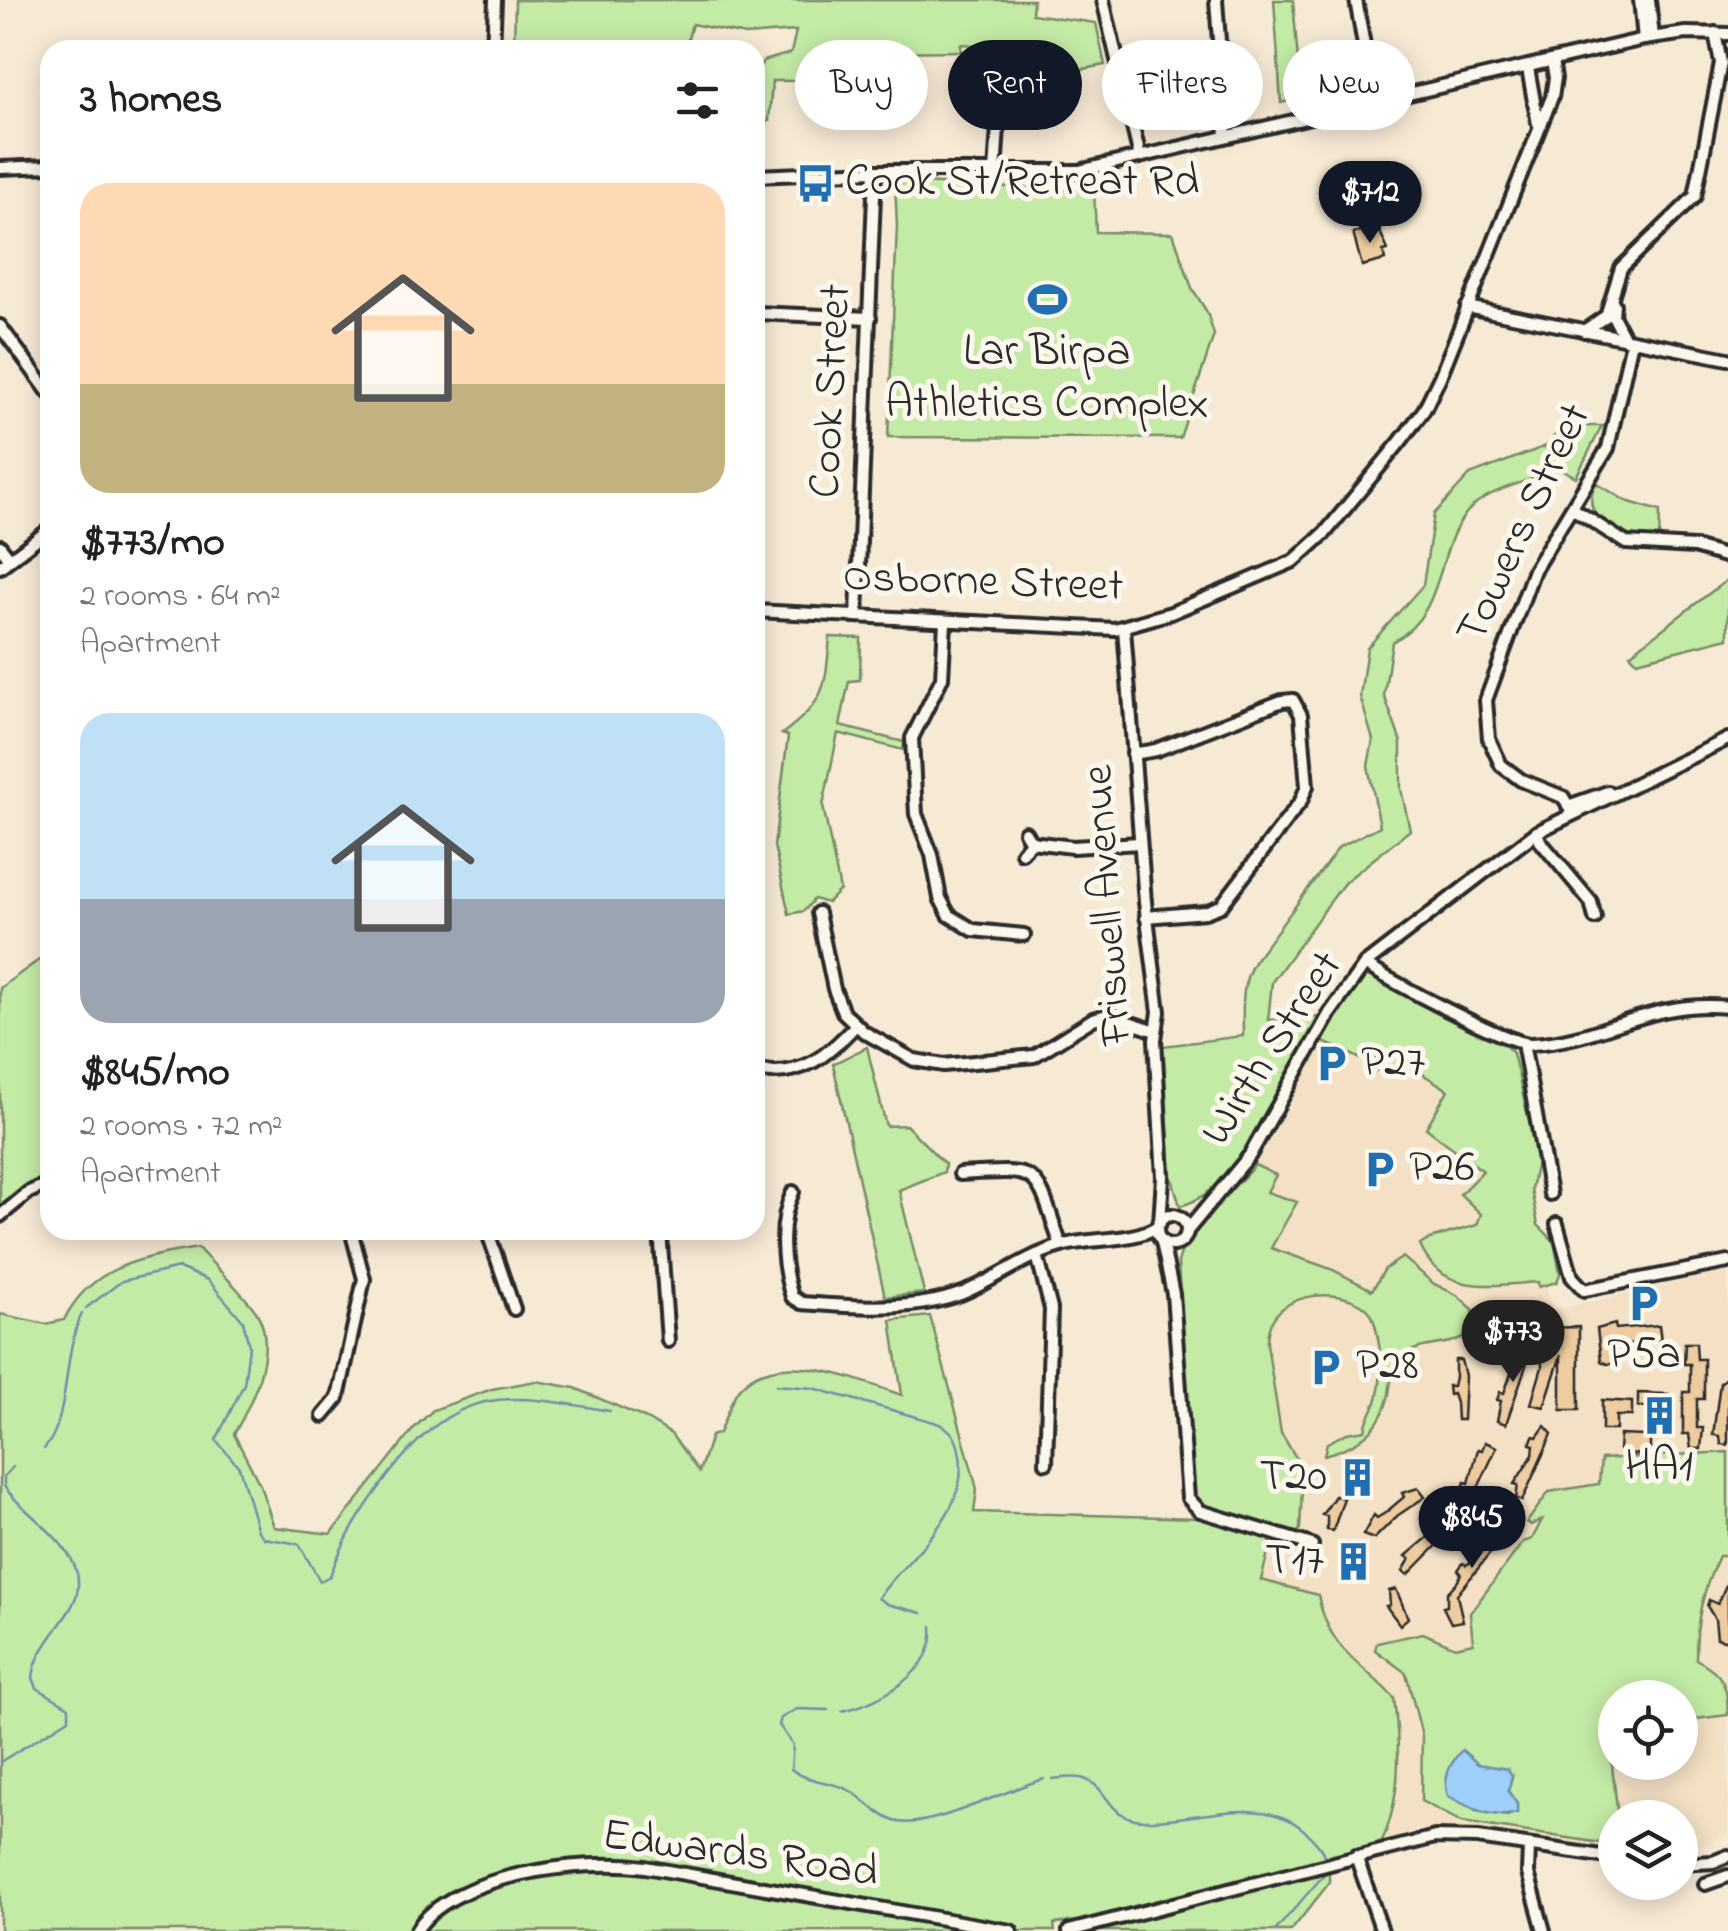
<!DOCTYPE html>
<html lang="en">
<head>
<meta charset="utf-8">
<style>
	body { margin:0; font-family:"Indie Flower",sans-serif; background:#f2f2f2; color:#222; height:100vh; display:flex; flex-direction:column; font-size:38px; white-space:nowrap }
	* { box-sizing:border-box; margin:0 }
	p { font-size:32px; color:#767676 }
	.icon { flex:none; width:55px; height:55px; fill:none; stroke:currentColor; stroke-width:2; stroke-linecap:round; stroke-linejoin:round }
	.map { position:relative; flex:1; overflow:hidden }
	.details { position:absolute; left:40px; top:40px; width:725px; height:1200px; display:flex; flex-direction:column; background:#fff; border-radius:30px; box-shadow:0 5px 25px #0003 }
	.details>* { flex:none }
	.hud { position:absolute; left:795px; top:40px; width:782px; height:90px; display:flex; gap:20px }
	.tools { position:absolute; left:1598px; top:1680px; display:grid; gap:20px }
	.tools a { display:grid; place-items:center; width:100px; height:100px; border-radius:50%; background:#fff; box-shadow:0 5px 25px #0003; font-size:50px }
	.price { position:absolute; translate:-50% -85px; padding:0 22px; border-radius:35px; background:#111827; color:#fff; font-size:32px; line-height:65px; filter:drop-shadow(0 2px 5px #0008) }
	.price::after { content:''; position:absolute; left:50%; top:60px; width:30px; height:22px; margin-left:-15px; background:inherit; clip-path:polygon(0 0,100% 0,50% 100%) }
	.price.selected { background:#222; color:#fff }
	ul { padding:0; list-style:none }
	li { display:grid; align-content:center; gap:20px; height:530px; padding:0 40px }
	li span { display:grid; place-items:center; height:310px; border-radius:30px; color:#555 }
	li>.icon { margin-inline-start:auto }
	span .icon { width:180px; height:180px; fill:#fffc; stroke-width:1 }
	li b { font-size:42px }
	h2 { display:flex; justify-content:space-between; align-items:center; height:120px; padding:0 40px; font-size:42px }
	.pill { padding:0 35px; border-radius:45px; background:#fff; box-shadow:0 5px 25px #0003; font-size:35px; line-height:90px }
	.pill.selected { background:#111827; color:#fff }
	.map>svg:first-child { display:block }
	.built { fill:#f4e1c5; fill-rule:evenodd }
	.green { fill:#c4eba6; stroke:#788b68; stroke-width:2.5; fill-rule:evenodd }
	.water { fill:#9fd0fc; stroke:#718ea8; stroke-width:2.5 }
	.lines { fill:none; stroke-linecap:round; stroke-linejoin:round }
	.stream { stroke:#718ea8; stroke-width:2.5 }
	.building { fill:#eecca0; stroke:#2b2b2b; stroke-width:2.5 }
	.minor-casing { stroke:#2b2b2b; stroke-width:18 }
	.minor { stroke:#fbf7ec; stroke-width:10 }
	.labels { text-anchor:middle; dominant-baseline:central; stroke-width:10; stroke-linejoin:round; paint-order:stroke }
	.poi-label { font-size:45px; fill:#2b2b2b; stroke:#fbf7ec; text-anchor:start }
	.street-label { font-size:45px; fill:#2b2b2b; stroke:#fbf7ec }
</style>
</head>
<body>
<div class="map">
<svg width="1728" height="1931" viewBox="0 0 1728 1931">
	<rect width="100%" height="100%" fill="#f7ead5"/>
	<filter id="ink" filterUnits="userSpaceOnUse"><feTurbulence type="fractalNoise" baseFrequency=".01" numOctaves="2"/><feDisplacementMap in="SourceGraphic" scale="20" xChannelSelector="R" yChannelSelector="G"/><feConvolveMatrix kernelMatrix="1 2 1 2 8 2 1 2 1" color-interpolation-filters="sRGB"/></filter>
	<g filter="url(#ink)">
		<path class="built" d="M1364,976l9,1 48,27 108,206 23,100 176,-39v563l-28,12 -20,1v-29h-65v31l-156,-21 -39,1 -39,15 10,-23 3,-123 -53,-47 -19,-32 -4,-24 -58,-15 11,-43 -76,-19 -17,-246 2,-18 23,-38 51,-48 77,-145zM1615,1698h65v64h-65z"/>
		<g class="green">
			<polygon points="515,0 1033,0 1032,14 1096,23 1105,65 1078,70 1014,67 1017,52 974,52 973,45 961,44 961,51 880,52 880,80 772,81 769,121 755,125 755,76 763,61 791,53 796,31 745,35 692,24 685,50 514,50"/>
			<polygon points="1274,0 1293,0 1301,98 1281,103"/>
			<polygon points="895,182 1094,191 1096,232 1173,233 1192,288 1207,312 1214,335 1180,438 888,437 897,226"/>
			<path d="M1563,426h39l-26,51 -15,-8c-23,9 -70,20 -87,36 -41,36 -24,107 -82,137l-8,53 17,47v47l9,41 -65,52 -15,20 -58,80 -4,38 53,-3c-31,54 -78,174 -141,189l-9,-31 -8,-129 80,-10c0,-26 -3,-51 11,-74l85,-115 41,-21 -12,-60 5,-26 -13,-44 7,-48 56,-63 11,-71 36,-39 76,-29z"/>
			<path d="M1596,483l30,18 34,10 -1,30c-29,-2 -84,-18 -63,-58z"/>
			<polygon points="1728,579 1728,638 1637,661 1630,654"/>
			<path d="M830,637l31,1 -1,42 -11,1 -9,45 64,16 -1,8 -65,-17 -15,73 17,84 -13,13 -13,-4 -10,12 -15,3 -15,-68 14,-110 -6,-2c44,-34 43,-44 48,-97z"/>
			<polygon points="50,952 50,1178 27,1188 0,1208 0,988"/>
			<path d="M1366,975l135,66 12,12 25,105 -7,31 7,36 16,16 6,33 -3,8 -18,5 -1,-5c-44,3 -97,14 -118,-37l10,-6 47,-14 4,-11 -21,-20 23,-23 -57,-43 22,-38 -40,-25 -19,11 -13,-6v-14l-12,-4 -3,7 -40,-18 24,-41z"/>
			<polygon points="867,1047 886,1126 906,1125 945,1164 944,1172 899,1190 924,1293 885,1297 833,1064"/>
			<path d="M1255,1165l21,10 -9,17 30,10 -26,46 60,21 41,21 13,-21 18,-12 31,27 23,11 16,14 1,20c-18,22 -53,9 -72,29 -10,11 -11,22 -13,36 -8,36 -30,52 -65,61l3,-12 20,-10 18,-3c1,-10 7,-18 11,-28 8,-23 5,-63 -4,-86 -12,-29 -106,-34 -105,28l14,89 22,36 -3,60 -4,5 -93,-28 -9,-6 -3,-15 -13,-223c11,-43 51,-65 77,-97z"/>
			<path d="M198,1248c19,21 43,42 59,65 21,35 -5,90 -23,121l26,51 14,42 57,7 84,-107 18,-17 59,-21 44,-8 39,7 72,31 24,15 28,38 12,-36 8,-3c6,-13 12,-34 19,-43 37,-46 118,-10 164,5l-11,-75 39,-4 47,173 -3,23 226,6 72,19 -11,43 57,15c11,56 40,64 76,103 6,50 8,99 -13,146l-52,13v26l-38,48h-189l-4,-13 -44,6 1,7h-1055v-617l46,10 18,-4c26,-54 79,-63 134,-72z"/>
			<path d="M1728,1452v104h-9c-17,35 -23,65 -23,103 27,14 32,26 32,56l-48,6v-23h-65v31l-7,2 10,86 -3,28 -153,-23 -41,-21 1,-65 -16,-63 -31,-23 2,-7 46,-10 32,14 18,-4 -3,-30 53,-71 9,-3 10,-19 -11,5 -4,-3 22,-30 50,-8 2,-25zM1512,1776l-4,15 9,13v8l-10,4 -31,-5 -4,-5z"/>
		</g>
		<path class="water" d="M1462,1750l16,14 30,5 4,7 -4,15 9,13v9c-24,7 -49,-6 -69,-17 -6,-17 2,-33 14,-46z"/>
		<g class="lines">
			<g class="stream">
				<path d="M86,1308l36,-27 57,-13 29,12 35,41 6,25 -5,38 -28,56 23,27 19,64 6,7 35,6 21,37 10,-5c14,-38 33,-67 57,-99 71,-93 116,-85 223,-66"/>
				<path d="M776,1385l37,3 121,34c15,5 22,13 25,28 14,62 -49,103 -81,148l9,6 35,9"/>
				<path d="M44,1449c27,-29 18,-98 38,-135"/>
				<path d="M828,1710l-31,-1 -16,9 -2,7 14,20 -2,24c17,14 39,11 58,21 16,9 27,25 45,31 32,11 115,-33 150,-42"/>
				<path d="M842,1711c37,-7 95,-41 90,-85"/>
				<path d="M0,1762l69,-43v-12l-32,-19 -4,-10c2,-25 23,-46 36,-67 36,-54 -43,-91 -65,-125v-10l9,-9"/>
				<path d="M1053,1779c10,-1 22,-3 31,0 26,8 22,40 60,41 52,2 122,-29 164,14 8,9 13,12 17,24"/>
				<polyline points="0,1929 4,1931"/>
				<polyline points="1275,1931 1328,1870"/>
			</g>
		</g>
		<g class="building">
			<polygon points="1378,227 1388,250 1383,251 1385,260 1362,266 1353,233"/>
			<polygon points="1615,1324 1616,1329 1659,1325 1661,1340 1613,1346 1615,1363 1607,1364 1601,1361 1597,1329"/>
			<polygon points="1579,1327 1579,1410 1561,1410 1561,1355 1544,1407 1531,1404 1542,1367 1540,1328"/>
			<polygon points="1685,1343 1696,1343 1697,1359 1704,1359 1704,1399 1697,1399 1697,1428 1703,1428 1701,1449 1691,1449 1689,1434 1683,1434 1683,1392 1690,1392 1690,1364 1684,1364"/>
			<polygon points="1522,1348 1531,1351 1506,1424 1497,1421 1501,1401 1497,1400 1500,1392 1504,1393 1513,1368 1508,1367 1511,1358 1515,1360"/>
			<polygon points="1455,1360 1461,1360 1465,1376 1463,1420 1457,1420 1456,1403 1453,1394 1449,1395 1448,1386 1453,1386 1455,1377"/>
			<polygon points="1728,1376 1728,1445 1721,1444 1720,1436 1713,1435 1720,1383"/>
			<polygon points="1638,1393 1668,1394 1666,1423 1652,1423 1652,1407 1638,1407"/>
			<polygon points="1602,1400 1632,1402 1632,1416 1616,1416 1616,1430 1602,1430"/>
			<polygon points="1545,1426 1552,1434 1522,1501 1516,1498 1518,1485 1514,1484 1533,1455 1534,1445 1530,1444 1533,1436 1537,1437"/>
			<polygon points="1620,1435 1645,1436 1650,1440 1650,1449 1645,1454 1624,1455 1619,1450"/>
			<polygon points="1485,1442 1497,1447 1469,1507 1463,1504 1465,1491 1462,1490 1465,1482 1469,1483 1478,1449 1482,1450"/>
			<polygon points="1364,1465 1370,1465 1372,1476 1346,1493 1341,1485 1350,1475 1348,1472"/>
			<polygon points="1418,1488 1425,1497 1397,1516 1374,1539 1363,1535 1374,1515 1377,1518 1385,1513 1404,1497 1402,1493"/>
			<polygon points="1335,1496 1344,1498 1333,1531 1327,1530 1327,1516 1322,1515"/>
			<polygon points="1450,1518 1454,1528 1408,1575 1403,1571 1410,1559 1406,1556 1433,1533 1430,1530 1436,1523 1439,1526"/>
			<polygon points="1501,1522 1507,1532 1457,1595 1463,1621 1451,1623 1443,1607 1447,1606 1447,1593 1458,1581 1461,1573 1458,1570 1463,1563 1466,1565 1474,1560 1488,1529 1491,1531"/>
			<polygon points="1355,1545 1364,1547 1357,1581 1350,1580 1349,1567 1345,1566"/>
			<polygon points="1728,1580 1728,1641 1717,1638 1715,1619 1707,1606 1709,1600 1718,1604"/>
			<polygon points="1396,1589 1408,1618 1400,1625 1386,1606 1390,1605 1389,1591"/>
		</g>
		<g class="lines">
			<defs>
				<g id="minor">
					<polyline points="1103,0 1140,157"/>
					<polyline points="1216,0 1226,136"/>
					<polyline points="1356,0 1374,102"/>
					<polyline points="1640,0 1644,39"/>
					<polyline points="1649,0 1653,37"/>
					<polyline points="493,50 495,0"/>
					<polyline points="1528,68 1538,124"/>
					<polyline points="0,168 50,166"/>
					<polyline points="995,173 999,110 1013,54"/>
					<polyline points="755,176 875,171 1079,171 1644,39 1686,33 1728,34"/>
					<polyline points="1614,304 1613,316 1625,339"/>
					<polyline points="1467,307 1728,359"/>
					<polyline points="755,313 870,318"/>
					<polyline points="0,326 50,394"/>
					<polyline points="1584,331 1606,316 1621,268 1695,196 1721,63 1715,33"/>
					<polyline points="1572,508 1626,543 1694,547 1728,557"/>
					<polyline points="0,546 10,559"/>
					<polyline points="0,567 50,529"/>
					<polyline points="755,611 1115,629 1171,613 1294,561 1325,533 1400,442 1424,410 1440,377 1552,97 1555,78 1552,61"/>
					<polyline points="857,615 875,171"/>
					<polyline points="945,622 942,678 912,738 916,814 932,855 940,898 949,915 973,930 1024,935"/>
					<polyline points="1124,628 1145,902 1159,1012 1155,1040 1163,1177 1160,1223"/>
					<polyline points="1133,754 1156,750 1282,701 1293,700 1301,715 1307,786 1301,801 1221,906 1205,912 1146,917"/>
					<polyline points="1568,806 1608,792"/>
					<polyline points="1572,813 1563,797 1521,780 1501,765 1489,739 1486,700 1534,570 1608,448 1632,341"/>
					<polyline points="1537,832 1540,841 1591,902 1595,918"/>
					<polyline points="1031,842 1073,847 1140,843"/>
					<polyline points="1022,853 1031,842 1025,832"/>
					<polyline points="818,913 834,989 843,1012 864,1032 914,1060 944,1065 1034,1056 1093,1019 1107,1015 1156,1031"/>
					<path d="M1365,964c22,16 145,81 167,80 72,-4 117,-45 196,-37"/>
					<polyline points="1523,1043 1550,1194"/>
					<path d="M762,1071c41,6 67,-17 93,-45"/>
					<path d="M960,1174c84,-5 74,-7 101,72"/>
					<path d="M793,1192c-15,30 -11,74 -1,105l10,6c52,4 112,9 161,-10 33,-14 63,-37 98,-47 30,-9 71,-3 97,-20"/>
					<circle cx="1172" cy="1230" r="15"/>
					<polyline points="0,1216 29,1192 50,1183"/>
					<polyline points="1557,1224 1572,1277 1584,1290 1728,1262"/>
					<polyline points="487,1230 514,1309"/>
					<polyline points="660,1230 668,1341"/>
					<polyline points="1187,1231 1250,1155 1330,1013 1365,964 1537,832 1728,739"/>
					<polyline points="1162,1242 1173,1294 1188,1498 1200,1511 1312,1545"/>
					<polyline points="1037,1255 1051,1309 1046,1463"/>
					<polyline points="323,1416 338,1398 364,1279 351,1230"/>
					<polyline points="1529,1846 1528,1873 1544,1931"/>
					<polyline points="1356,1856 1382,1931"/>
					<polyline points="1680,1864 1713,1862 1728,1856"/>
					<polyline points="1705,1884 1728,1876"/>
					<path d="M416,1931c34,-57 168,-73 229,-64l366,64"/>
					<polyline points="1069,1931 1435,1837 1478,1838 1615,1858"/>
				</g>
			</defs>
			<use href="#minor" class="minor-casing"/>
			<use href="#minor" class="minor"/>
		</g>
	</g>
	<defs>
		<symbol id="bus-bare" viewBox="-9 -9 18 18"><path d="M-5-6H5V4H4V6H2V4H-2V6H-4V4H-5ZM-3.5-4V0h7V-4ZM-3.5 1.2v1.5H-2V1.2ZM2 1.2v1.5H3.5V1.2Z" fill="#1f6fb2" stroke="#fbf7ec" stroke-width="2.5" paint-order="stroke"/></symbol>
		<symbol id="stadium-bare" viewBox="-9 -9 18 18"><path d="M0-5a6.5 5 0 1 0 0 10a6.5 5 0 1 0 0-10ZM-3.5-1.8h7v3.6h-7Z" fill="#1f6fb2" stroke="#fbf7ec" stroke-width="2.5" paint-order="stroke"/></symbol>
		<symbol id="parking-bare" viewBox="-9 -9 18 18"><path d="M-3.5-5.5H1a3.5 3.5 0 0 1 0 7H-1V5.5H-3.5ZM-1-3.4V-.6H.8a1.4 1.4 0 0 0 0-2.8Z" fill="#1f6fb2" stroke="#fbf7ec" stroke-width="2.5" paint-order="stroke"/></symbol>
		<symbol id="building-bare" viewBox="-9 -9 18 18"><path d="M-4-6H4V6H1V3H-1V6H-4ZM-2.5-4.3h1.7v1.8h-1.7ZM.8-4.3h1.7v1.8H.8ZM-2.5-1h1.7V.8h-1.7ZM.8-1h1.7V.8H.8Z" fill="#1f6fb2" stroke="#fbf7ec" stroke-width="2.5" paint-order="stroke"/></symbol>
	</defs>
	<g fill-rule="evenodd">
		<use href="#bus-bare" x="788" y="156" width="55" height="55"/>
		<use href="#stadium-bare" x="1020" y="272" width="55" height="55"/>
		<use href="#parking-bare" x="1304" y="1036" width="55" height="55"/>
		<use href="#parking-bare" x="1352" y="1142" width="55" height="55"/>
		<use href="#parking-bare" x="1616" y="1276" width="55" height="55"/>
		<use href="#parking-bare" x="1298" y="1340" width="55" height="55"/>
		<use href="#building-bare" x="1632" y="1388" width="55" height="55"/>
		<use href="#building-bare" x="1330" y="1450" width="55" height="55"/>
		<use href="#building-bare" x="1326" y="1534" width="55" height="55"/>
	</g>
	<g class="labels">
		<g class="poi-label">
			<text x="845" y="183">Cook St/Retreat Rd</text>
			<text x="1047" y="353" text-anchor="middle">Lar Birpa<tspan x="1047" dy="52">Athletics Complex</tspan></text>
			<text x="1361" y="1064">P27</text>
			<text x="1409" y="1169">P26</text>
			<text x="1644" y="1356" text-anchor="middle">P5a</text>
			<text x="1356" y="1367">P28</text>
			<text x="1659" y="1468" text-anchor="middle">HA1</text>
			<text x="1327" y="1478" text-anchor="end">T20</text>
			<text x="1324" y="1562" text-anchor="end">T17</text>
		</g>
		<g class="street-label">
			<text transform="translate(832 391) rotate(-87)">Cook Street</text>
			<text transform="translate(1525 524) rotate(-65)">Towers Street</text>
			<text transform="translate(983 583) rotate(2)">Osborne Street</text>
			<text transform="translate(1109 905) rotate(-94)">Friswell Avenue</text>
			<text transform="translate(1273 1049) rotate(-57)">Wirth Street</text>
			<text transform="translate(740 1855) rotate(8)">Edwards Road</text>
		</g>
	</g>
</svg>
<div class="tools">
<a><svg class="icon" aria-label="locate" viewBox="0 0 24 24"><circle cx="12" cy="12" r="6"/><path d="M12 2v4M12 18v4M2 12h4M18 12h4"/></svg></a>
<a><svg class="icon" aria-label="layers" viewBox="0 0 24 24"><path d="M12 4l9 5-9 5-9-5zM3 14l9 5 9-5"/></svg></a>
</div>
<b class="price" style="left:1370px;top:246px">$712</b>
<b class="price selected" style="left:1513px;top:1385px">$773</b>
<b class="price" style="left:1472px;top:1571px">$845</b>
<div class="hud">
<a class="pill">Buy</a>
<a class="pill selected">Rent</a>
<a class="pill">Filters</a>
<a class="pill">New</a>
</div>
<section class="details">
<h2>3 homes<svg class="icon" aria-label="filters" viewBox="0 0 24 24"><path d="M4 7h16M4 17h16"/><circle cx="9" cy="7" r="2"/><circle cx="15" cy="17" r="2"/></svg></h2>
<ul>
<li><span style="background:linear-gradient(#ffd9b3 65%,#c2b280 0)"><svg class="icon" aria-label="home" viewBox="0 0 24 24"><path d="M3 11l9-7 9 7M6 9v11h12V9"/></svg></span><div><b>$773/mo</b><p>2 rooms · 64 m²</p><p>Apartment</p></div></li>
<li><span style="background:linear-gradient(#bfe0f5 60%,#9aa5b1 0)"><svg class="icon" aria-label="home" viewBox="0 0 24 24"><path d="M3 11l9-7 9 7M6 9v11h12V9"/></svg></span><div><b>$845/mo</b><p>2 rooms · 72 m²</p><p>Apartment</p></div></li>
</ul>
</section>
</div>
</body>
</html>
